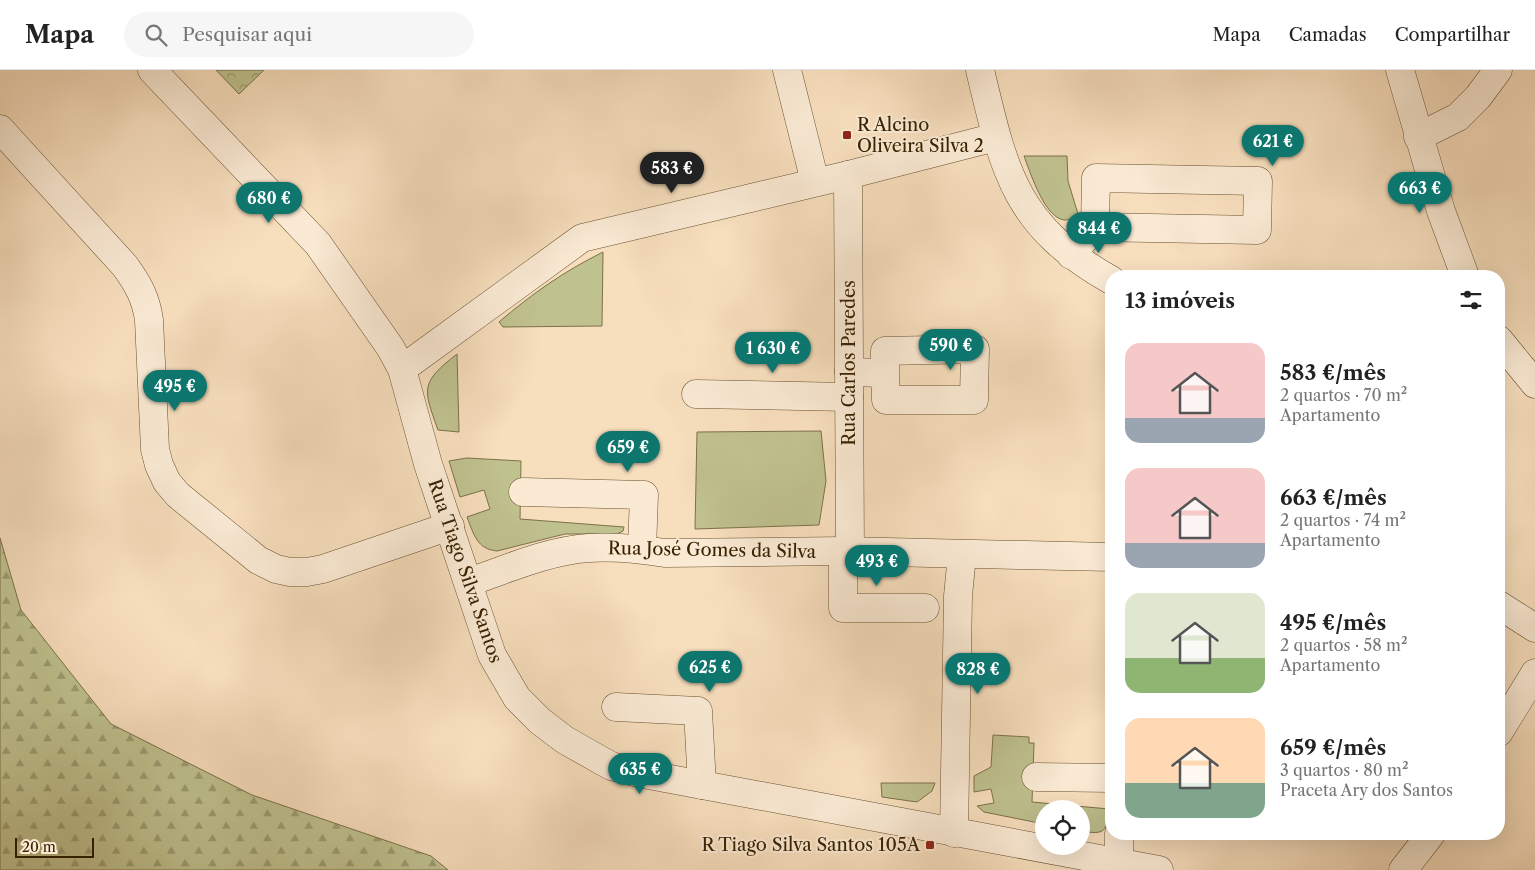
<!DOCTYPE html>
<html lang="pt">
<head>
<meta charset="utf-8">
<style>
	body { margin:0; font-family:"Libre Caslon Text",serif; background:#f6f6f6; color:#222; height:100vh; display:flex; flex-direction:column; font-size:19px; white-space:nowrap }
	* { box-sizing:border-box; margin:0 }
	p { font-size:16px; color:#767676 }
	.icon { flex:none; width:28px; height:28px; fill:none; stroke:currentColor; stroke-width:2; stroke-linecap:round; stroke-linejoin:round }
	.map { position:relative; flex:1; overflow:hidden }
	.drawer { position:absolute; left:1105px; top:200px; width:400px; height:570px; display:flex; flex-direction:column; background:#fff; border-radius:20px; box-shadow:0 5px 20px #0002 }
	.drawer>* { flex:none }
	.tools { position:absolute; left:1035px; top:730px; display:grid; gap:10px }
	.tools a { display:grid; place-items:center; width:55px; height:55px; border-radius:50%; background:#fff; box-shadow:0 5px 20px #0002; font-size:25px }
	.scale { position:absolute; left:15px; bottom:12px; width:79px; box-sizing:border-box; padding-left:5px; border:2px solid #382100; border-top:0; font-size:14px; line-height:18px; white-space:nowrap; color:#382100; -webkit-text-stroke:4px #faead4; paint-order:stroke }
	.price { position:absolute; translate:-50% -42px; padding:0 11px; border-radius:18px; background:#0f766e; color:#fff; font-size:16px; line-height:32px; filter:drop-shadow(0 1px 2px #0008) }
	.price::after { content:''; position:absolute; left:50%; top:30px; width:15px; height:11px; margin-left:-8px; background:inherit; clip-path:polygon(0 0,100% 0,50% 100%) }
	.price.current { background:#222; color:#fff }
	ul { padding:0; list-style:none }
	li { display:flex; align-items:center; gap:15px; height:125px; padding:0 20px }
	li span { display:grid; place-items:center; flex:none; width:140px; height:100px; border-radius:15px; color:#555 }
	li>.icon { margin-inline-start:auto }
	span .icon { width:60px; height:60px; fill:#fffc; stroke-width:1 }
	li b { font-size:21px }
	h2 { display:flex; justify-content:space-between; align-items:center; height:60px; padding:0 20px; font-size:21px }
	header { display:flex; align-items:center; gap:30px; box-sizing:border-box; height:70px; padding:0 25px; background:#fff; border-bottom:1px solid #e0e0e0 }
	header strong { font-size:24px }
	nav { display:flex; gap:28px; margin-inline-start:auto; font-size:18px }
	.search { width:350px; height:45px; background:#f6f6f6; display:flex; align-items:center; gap:12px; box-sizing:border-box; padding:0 18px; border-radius:28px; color:#767676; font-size:19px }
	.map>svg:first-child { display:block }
	.grass { fill:#bfc18f; stroke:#7c7148 }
	.forest { fill:url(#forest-firs); stroke:#7c7148 }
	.park { fill:url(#park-crowns); stroke:#7c7148 }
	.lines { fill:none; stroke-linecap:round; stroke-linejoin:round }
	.minor-casing { stroke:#68502f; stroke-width:29 }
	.minor { stroke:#faead4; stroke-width:28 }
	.poi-dot { fill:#8f2418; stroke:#faead4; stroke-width:2 }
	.labels { text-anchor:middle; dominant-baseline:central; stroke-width:4; stroke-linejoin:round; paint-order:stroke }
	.poi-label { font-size:18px; fill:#382100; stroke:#faead4; text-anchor:start }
	.street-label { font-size:18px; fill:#382100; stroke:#faead4 }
</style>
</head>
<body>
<header>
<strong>Mapa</strong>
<div class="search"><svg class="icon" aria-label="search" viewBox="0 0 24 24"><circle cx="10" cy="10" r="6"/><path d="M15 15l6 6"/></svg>Pesquisar aqui</div>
<nav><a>Mapa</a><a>Camadas</a><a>Compartilhar</a></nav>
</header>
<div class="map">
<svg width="1535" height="800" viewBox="0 0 1535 800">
	<defs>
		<pattern id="forest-firs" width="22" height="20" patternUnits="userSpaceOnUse" patternTransform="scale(1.25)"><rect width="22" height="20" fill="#bfc18f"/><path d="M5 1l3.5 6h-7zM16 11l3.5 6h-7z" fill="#9c9c72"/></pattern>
		<pattern id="park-crowns" width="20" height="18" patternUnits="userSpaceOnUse" patternTransform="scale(1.25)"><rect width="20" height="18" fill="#bfc18f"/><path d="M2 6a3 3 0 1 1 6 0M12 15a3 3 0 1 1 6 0" fill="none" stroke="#9c9c72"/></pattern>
	</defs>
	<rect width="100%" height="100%" fill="#f7debd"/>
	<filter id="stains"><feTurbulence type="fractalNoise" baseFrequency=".004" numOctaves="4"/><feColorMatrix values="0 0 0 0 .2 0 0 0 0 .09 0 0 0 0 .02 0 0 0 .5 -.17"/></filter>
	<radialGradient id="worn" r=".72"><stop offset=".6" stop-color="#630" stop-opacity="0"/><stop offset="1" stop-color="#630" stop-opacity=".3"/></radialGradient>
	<g class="grass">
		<path d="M1024,86h43l1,25 10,33c-27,26 -47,-40 -54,-58z"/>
		<path d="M603,182l-1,74 -99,1 -4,-5c34,-29 64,-50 104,-70z"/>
		<path d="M457,284l2,78 -21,-2c-15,-42 -18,-47 19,-76z"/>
		<polygon points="821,361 826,411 819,455 695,459 697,362"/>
		<path d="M467,388l54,3 -1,58 104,8 -1,4 -6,3h-52l-68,17c-20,-2 -23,-16 -30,-34l23,-8 -6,-19 -24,7 -11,-36z"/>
		<path d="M993,665l36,2v6h5l-2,59 77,7c-2,23 -4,26 -28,22v-22h-37v15l-60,-12 -7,-6 17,-3 -3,-14 -17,3v-16l17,-9z"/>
		<polygon points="881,713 935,713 932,721 917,732 882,727"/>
	</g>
	<polygon class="forest" points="0,468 21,540 111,654 252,725 431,786 448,800 0,800"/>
	<polygon class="park" points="216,0 264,0 239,24"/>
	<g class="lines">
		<defs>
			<g id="minor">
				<polyline points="152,0 318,174 390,277 402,299 428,394 492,585 517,628 540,651 565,670 611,696 638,703 1159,800"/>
				<polyline points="787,0 815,112"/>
				<path d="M980,0c24,101 35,156 131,210"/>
				<polyline points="1400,0 1441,141 1465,206"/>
				<path d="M0,59l125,137c13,18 21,32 24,54l6,129 4,16 8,17 11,13 80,65 18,9 14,3h17l16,-3 127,-43"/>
				<polyline points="1418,67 1458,47 1478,27 1498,0"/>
				<polyline points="848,105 850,482"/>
				<polyline points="1071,185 1095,157 1096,108 1258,111 1257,160 1095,157"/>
				<polyline points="1499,270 1535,314"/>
				<polyline points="402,299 582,168 848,105 996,67"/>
				<polyline points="849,302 885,303 885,281 975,279 974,330 886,330 885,303"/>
				<polyline points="696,324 849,327"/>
				<polyline points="523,422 644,425 642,479"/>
				<polyline points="843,481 843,538 925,538"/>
				<path d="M469,512c38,-13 78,-31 119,-34 25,-2 52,1 77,5l178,-2 268,6"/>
				<polyline points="1499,535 1535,558"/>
				<polyline points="616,637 698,641 702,715"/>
				<polyline points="1499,662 1535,603"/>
				<polyline points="1036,707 1111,708"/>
				<polyline points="954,763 958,526 962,485"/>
				<polyline points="1119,793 1119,764"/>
				<polyline points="1403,800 1431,764"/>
			</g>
		</defs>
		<use href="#minor" class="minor-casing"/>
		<use href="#minor" class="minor"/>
	</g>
	<g class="poi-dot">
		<rect x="842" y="60" width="10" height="10" rx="2.5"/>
		<rect x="925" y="770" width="10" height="10" rx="2.5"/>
	</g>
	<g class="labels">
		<g class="poi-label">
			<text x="857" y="55">R Alcino<tspan x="857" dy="21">Oliveira Silva 2</tspan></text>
			<text x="920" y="775" text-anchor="end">R Tiago Silva Santos 105A</text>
		</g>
		<g class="street-label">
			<text transform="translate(849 293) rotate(-90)">Rua Carlos Paredes</text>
			<text transform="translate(712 480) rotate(1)">Rua José Gomes da Silva</text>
			<text transform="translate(465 501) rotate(71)">Rua Tiago Silva Santos</text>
		</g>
	</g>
	<rect width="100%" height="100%" filter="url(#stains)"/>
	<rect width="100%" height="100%" fill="url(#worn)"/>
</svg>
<div class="tools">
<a><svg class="icon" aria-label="locate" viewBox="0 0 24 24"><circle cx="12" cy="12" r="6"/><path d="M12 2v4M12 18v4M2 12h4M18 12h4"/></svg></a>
</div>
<div class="scale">20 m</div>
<b class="price" style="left:1273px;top:97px">621 €</b>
<b class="price current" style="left:672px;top:124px">583 €</b>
<b class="price" style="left:1420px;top:144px">663 €</b>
<b class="price" style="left:269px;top:154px">680 €</b>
<b class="price" style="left:1099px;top:184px">844 €</b>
<b class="price" style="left:951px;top:301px">590 €</b>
<b class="price" style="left:773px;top:304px">1 630 €</b>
<b class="price" style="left:175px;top:342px">495 €</b>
<b class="price" style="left:628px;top:403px">659 €</b>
<b class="price" style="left:877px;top:517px">493 €</b>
<b class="price" style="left:710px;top:623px">625 €</b>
<b class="price" style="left:978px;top:625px">828 €</b>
<b class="price" style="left:640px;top:725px">635 €</b>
<section class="drawer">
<h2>13 imóveis<svg class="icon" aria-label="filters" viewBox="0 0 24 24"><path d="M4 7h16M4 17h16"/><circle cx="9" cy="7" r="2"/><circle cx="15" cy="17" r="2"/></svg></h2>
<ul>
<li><span style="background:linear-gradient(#f6c9c9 75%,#9aa5b1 0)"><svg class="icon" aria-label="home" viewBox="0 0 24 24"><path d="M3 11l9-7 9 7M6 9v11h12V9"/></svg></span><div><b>583 €/mês</b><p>2 quartos · 70 m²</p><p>Apartamento</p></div></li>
<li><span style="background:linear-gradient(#f6c9c9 75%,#9aa5b1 0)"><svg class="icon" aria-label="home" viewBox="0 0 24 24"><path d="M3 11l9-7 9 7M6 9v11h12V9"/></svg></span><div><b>663 €/mês</b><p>2 quartos · 74 m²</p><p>Apartamento</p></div></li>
<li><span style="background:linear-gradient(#dfe7d0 65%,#8fb573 0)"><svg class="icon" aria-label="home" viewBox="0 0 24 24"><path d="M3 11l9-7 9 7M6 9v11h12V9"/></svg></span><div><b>495 €/mês</b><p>2 quartos · 58 m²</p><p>Apartamento</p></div></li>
<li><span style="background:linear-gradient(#ffd9b3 65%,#7fa58c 0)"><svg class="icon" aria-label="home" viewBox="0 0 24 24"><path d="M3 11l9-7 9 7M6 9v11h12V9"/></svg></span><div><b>659 €/mês</b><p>3 quartos · 80 m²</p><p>Praceta Ary dos Santos</p></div></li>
</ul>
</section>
</div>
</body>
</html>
